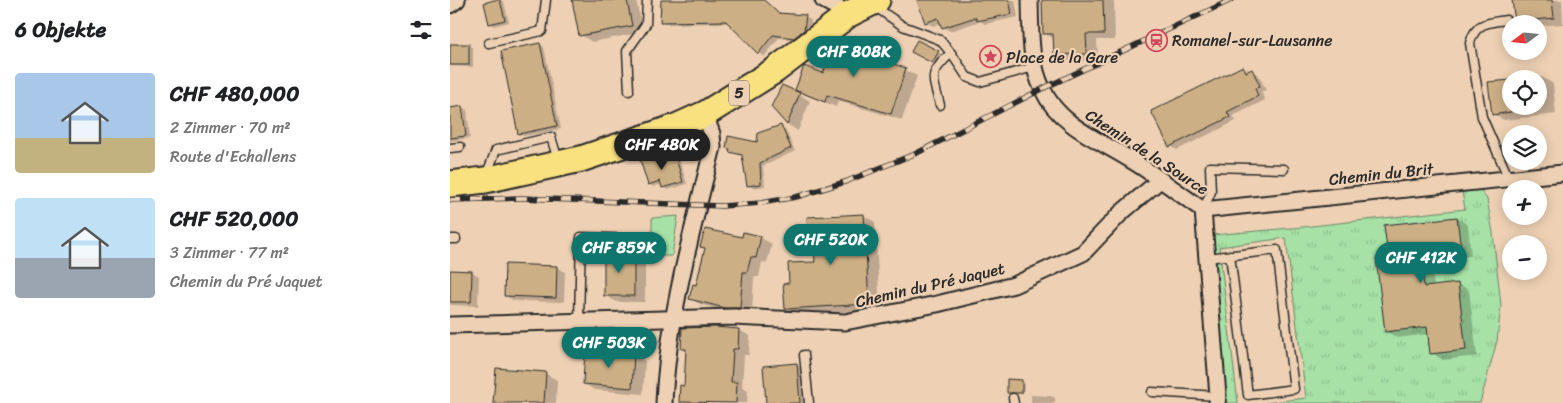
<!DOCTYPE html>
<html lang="de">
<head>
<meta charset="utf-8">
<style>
	body { margin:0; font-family:Sriracha,sans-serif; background:#f2f2f2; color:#202124; height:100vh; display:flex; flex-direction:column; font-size:19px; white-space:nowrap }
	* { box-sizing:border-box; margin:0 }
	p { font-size:16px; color:#757577 }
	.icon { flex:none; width:28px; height:28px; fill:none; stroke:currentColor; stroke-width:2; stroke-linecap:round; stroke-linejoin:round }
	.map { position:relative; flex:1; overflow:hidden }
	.sheet { display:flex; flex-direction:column; background:#fff; width:450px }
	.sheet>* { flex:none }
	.needle { width:32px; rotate:254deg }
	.controls { position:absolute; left:1052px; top:15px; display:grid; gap:10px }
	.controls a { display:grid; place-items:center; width:45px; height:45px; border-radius:50%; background:#fff; box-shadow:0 2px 12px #0003; font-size:25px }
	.price { position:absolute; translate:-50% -42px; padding:0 11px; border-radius:18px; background:#0f766e; color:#fff; font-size:16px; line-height:32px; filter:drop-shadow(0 1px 2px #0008) }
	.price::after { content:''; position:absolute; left:50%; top:30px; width:15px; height:11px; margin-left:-8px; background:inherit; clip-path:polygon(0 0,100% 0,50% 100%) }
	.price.active { background:#222; color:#fff }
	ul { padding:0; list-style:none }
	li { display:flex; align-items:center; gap:15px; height:125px; padding:0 15px }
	li span { display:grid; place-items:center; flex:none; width:140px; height:100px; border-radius:5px; color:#555 }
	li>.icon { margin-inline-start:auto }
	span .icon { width:60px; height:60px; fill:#fffc; stroke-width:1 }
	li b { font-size:21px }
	h2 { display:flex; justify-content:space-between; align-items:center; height:60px; padding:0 15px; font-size:21px }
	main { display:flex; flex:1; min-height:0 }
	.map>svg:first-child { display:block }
	.grass { fill:url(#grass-tufts); stroke:#698668 }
	.green { fill:#a7e1a6; stroke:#698668 }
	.shadow { fill:#0003 }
	.building { fill:#ccaf85; stroke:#2b2b2b }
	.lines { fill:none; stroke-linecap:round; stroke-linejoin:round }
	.lane-casing { stroke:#2b2b2b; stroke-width:11 }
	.street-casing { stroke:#2b2b2b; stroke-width:19 }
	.primary-casing { stroke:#2b2b2b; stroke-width:29 }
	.lane { stroke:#eed1b4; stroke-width:8 }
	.street { stroke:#eed1b4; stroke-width:15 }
	.primary { stroke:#fae180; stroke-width:25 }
	.rail-casing { stroke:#2b2b2b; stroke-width:5.5 }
	.rail { stroke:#eed1b4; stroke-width:4; stroke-dasharray:11; stroke-linecap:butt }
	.labels { text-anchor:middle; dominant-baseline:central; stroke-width:4.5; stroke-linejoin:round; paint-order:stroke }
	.shield { fill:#eed1b4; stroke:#665d54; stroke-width:1 }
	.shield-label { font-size:15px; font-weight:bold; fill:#2b2b2b }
	.poi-label { font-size:16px; fill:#2b2b2b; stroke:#eed1b4; text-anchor:start }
	.street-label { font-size:16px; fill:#2b2b2b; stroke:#eed1b4 }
</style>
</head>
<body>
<main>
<section class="sheet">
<h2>6 Objekte<svg class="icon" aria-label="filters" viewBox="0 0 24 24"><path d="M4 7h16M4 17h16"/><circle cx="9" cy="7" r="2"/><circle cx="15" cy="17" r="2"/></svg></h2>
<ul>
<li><span style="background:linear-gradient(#a9c7e8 65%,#c2b280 0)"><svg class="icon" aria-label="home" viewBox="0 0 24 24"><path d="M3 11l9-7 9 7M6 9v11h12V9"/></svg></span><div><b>CHF 480,000</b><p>2 Zimmer · 70 m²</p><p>Route d'Echallens</p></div></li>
<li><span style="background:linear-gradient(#bfe0f5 60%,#9aa5b1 0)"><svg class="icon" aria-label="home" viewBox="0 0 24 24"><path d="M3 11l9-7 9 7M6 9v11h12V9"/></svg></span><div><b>CHF 520,000</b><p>3 Zimmer · 77 m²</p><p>Chemin du Pré Jaquet</p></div></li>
</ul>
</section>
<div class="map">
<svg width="1113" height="403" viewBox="0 0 1113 403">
	<defs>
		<pattern id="grass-tufts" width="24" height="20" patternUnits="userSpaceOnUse" patternTransform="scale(1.25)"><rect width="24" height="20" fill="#a7e1a6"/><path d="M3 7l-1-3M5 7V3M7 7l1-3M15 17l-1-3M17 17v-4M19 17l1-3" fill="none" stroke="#90c18f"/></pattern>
	</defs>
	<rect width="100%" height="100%" fill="#eed1b4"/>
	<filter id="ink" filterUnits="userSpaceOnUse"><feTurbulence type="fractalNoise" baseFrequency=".02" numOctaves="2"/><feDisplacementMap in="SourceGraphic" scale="10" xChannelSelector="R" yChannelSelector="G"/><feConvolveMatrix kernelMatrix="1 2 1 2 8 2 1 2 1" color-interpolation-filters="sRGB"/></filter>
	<g filter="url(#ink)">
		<polygon class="grass" points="1029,189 1037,199 1043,233 1051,305 1047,341 1030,403 815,403 856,398 836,238 769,247 788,403 770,403 751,236 853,227 1015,209 1012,192"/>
		<polygon class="green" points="228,216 222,256 202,256 202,218"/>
		<g class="shadow">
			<polygon points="48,0 54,2 59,22 44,26 40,23"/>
			<polygon points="130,0 186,0 193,32 142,42 131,35"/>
			<polygon points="212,0 313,0 330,14 355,17 361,20 360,33 351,40 329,38 314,57 309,53 281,23 217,24 211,21"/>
			<polygon points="469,0 565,0 568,17 535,24 530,21 500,31 493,27 491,23 483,26 476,22"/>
			<polygon points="593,0 661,0 664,2 665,40 647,40 648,60 617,61 605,55 605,39 594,33"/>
			<polygon points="1063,0 1112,0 1113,24 1089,26 1089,24 1070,24 1066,21"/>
			<polygon points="389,41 424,51 435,58 433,62 455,70 467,76 452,120 388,101 386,107 358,96 347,90 374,75"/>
			<polygon points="468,42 493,55 487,65 463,52"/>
			<polygon points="90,44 94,47 111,129 74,136 70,134 52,52"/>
			<polygon points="0,46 19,46 23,48 23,67 0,66"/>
			<polygon points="793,67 808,74 816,90 811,92 815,100 783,116 786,121 727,150 720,146 703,111"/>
			<polygon points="1092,77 1103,84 1106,114 1054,120 1043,114 1039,83 1061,81 1061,106 1089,106 1089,79 1078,79"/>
			<polygon points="349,94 360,101 348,131 337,124 322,107"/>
			<polygon points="12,107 17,110 20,138 0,141 0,109"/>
			<polygon points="331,126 335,129 345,151 313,166 315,186 303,188 298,185 293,156 281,151 308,143"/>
			<polygon points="209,156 214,160 225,157 229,159 237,184 218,190 213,187 212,184 203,187 199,184"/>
			<polygon points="413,215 425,222 430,310 347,315 336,308 340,284 366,263 364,237 359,234"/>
			<polygon points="1007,218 1018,225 1021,256 981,260 984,287 1008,284 1019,290 1027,356 993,360 982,353 979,334 947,338 936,331 939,258"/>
			<polygon points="311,238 322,244 317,263 312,262 309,277 304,277 302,314 288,314 252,305 240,299 247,287 256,249 252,247 293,239"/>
			<polygon points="183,254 195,261 195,302 167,302 156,296"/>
			<polygon points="106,267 115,272 114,302 64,301 56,296"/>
			<polygon points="0,271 22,272 29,276 28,306 0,305"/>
			<polygon points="289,330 300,336 299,355 294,355 292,387 298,390 297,403 230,403 231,387 235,387 237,351 232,348"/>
			<polygon points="136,351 184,354 195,361 193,394 145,390 134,384"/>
			<polygon points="346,365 358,371 360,403 317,403"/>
			<polygon points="47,369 96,374 107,380 106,403 44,403"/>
			<polygon points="572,381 574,382 573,394 560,393"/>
			<polygon points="581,395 601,396 605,398 605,403 581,403"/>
		</g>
		<g class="building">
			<polygon points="44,0 50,0 55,20 39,24 34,3"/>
			<polygon points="122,0 177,0 182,26 129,36"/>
			<polygon points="211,0 314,0 328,13 356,15 354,30 344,38 323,35 308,54 276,21 210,22"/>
			<polygon points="467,0 559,0 562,14 527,21 526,17 492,28 488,18 475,23"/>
			<polygon points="592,0 653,0 654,34 636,34 637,54 604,55 603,34 593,34"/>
			<polygon points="1062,0 1102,0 1104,18 1065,22"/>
			<polygon points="389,39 424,50 421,57 456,68 441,114 377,95 375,102 345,90 354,66 373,73 385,43"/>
			<polygon points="467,40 489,51 482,63 461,52"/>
			<polygon points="90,43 107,126 68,134 51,51"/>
			<rect x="0" y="44" width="19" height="21"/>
			<polygon points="793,66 796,72 802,69 810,86 805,88 808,96 777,112 780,117 719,147 701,111"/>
			<polygon points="1061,80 1061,112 1042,115 1038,82"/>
			<polygon points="332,85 350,93 337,125 321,107"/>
			<polygon points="12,106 16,136 0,138 0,108"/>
			<polygon points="331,125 341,148 310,163 311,184 297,186 292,155 279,152 280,149 276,148 278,136 307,142 308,133"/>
			<polygon points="209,154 210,160 225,155 233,182 212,188 210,181 198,185 190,160"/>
			<polygon points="414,214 419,304 335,309 333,284 339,283 338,263 365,262 363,235 358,235 357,217"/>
			<polygon points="1007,217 1011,250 970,254 974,287 1008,283 1016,350 980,354 977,327 935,332 926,258 938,256 934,225"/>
			<polygon points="255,229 292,237 293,232 311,236 306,258 301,257 297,272 293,272 290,308 275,308 239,299 243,284 246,285 255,248 250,247"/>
			<rect x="154" y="253" width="30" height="43"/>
			<polygon points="55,264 107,266 106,298 54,296"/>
			<polygon points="0,270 22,271 21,302 0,302"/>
			<polygon points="265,327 289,329 288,349 283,349 281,382 287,382 286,403 229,402 230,385 234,386 236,349 231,349 232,328"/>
			<polygon points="135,350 184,353 182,388 133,384"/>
			<polygon points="347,363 350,403 316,403 313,366"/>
			<polygon points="46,368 96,372 94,403 43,403"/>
			<polygon points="557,379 572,380 572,393 557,393"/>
		</g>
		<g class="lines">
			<defs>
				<g id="lane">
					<polyline points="424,6 453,26 490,40 501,53 517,77 530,82 584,67"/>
					<path d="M1056,20c-19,3 -30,2 -36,23l12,74 27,62"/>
					<polyline points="39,43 92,31 96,0"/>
					<polyline points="179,91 177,51 196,24 197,0"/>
					<path d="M490,105c-8,-30 -12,-30 11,-52"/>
					<polyline points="0,148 10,147"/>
					<polyline points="36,176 46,150 101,137 108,160"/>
					<polyline points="753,210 761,192 760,167 834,169"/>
					<polyline points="0,239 6,239"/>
					<polyline points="757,258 827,250 844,389 798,395 780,255"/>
					<polyline points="129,321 131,237 186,239"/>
					<polyline points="354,355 359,403"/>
					<polyline points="702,392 768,396"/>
					<polyline points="563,398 564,403"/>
				</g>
				<g id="street">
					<polyline points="373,0 399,14"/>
					<path d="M580,0c1,30 -1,62 13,90 17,37 59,51 91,72 24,15 46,32 69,48"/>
					<polyline points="0,5 7,0"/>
					<polyline points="753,210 1113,173"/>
					<polyline points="753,210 768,396 767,403"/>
					<polyline points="0,325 284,317 395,322 487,304 564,285 633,253 671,213 710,180"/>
					<path d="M214,403c4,-87 28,-171 49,-256l-1,-13 -7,-20"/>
				</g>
				<polyline id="primary" points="0,184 35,180 131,159 226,127 255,114 324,71 399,14 427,0"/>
			</defs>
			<use href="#lane" class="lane-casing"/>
			<use href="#street" class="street-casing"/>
			<use href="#primary" class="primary-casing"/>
			<use href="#lane" class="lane"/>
			<use href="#street" class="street"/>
			<use href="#primary" class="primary"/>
			<defs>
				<polyline id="rail" points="0,200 71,198 272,206 311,203 346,197 395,182 467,153 592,89 781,0"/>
			</defs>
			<use href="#rail" class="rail-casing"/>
			<use href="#rail" class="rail"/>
		</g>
	</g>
	<defs>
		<symbol id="station-ring" viewBox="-11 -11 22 22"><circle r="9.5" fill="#eed1b4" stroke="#d1495b" stroke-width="1.5"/><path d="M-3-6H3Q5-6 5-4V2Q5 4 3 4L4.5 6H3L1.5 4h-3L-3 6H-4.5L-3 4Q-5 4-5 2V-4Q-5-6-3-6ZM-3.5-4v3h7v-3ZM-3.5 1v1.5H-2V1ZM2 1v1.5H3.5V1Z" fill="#d1495b"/></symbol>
		<symbol id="sight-ring" viewBox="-11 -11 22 22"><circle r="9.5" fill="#eed1b4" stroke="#d1495b" stroke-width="1.5"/><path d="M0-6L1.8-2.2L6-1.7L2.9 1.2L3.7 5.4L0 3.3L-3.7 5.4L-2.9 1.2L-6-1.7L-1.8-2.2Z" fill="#d1495b"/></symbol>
	</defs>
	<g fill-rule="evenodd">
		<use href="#station-ring" x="694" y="28" width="25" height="25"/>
		<use href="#sight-ring" x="528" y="44" width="25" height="25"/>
	</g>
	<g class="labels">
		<rect class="shield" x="279" y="80.5" width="20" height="25" rx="4"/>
		<g class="shield-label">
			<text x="289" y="93">5</text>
		</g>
		<g class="poi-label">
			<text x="722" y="40">Romanel-sur-Lausanne</text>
			<text x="556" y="57">Place de la Gare</text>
		</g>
		<g class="street-label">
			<text transform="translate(697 152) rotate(33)">Chemin de la Source</text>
			<text transform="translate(931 174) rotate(-6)">Chemin du Brit</text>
			<text transform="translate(480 285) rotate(-13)">Chemin du Pré Jaquet</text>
		</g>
	</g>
</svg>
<div class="controls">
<a><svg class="needle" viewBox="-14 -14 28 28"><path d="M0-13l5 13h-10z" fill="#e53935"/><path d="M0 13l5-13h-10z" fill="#757577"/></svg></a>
<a><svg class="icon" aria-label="locate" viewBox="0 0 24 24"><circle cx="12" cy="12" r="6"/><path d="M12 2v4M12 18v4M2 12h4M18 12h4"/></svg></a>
<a><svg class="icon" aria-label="layers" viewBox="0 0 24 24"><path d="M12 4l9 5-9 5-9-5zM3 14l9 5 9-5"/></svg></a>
<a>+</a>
<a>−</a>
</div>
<b class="price" style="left:404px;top:78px">CHF 808K</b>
<b class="price active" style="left:212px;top:171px">CHF 480K</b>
<b class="price" style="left:381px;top:266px">CHF 520K</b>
<b class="price" style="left:169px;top:274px">CHF 859K</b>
<b class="price" style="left:971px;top:284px">CHF 412K</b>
<b class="price" style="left:159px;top:369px">CHF 503K</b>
</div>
</main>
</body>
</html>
